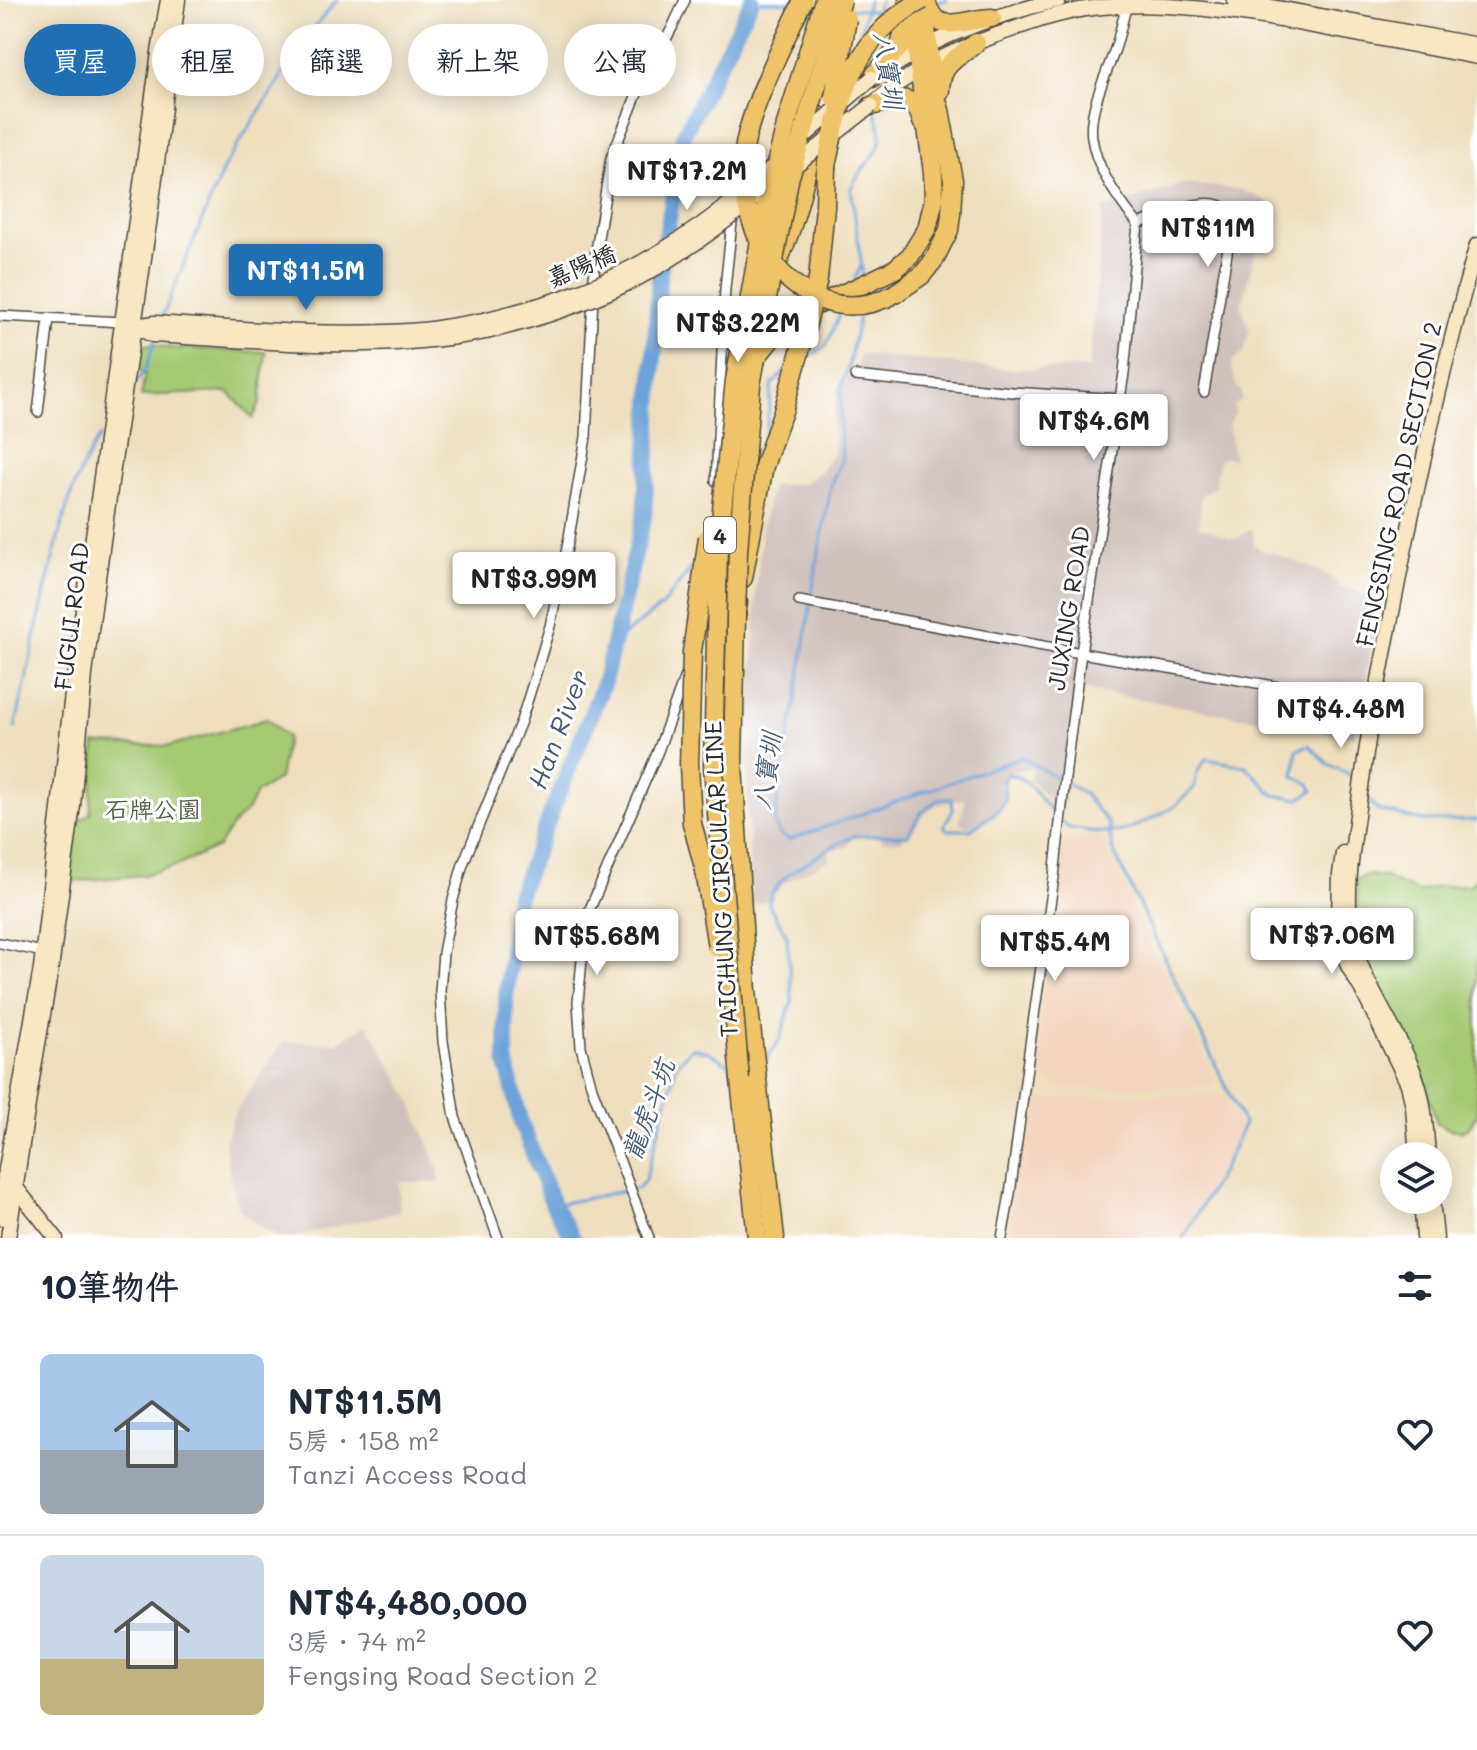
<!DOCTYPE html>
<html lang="zh-TW">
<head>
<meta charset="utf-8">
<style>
	body { margin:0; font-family:Mali,"LXGW WenKai TC",sans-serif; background:#f6f6f7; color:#1f2937; height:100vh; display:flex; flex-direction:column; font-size:30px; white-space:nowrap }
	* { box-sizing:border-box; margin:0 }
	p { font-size:26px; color:#747a83 }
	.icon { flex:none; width:44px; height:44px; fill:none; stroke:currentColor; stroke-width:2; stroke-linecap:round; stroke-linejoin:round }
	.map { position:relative; height:1238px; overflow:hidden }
	.details { display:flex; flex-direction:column; background:#fff; flex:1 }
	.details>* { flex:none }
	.banner { position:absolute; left:24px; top:24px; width:800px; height:72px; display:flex; gap:16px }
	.controls { position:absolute; left:1380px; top:1142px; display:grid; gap:16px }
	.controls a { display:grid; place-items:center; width:72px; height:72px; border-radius:50%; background:#fff; box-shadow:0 4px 20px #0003; font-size:40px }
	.price { position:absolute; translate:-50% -68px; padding:0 18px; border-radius:8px; background:#fff; color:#222; font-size:26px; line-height:52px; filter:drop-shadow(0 2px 4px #0008) }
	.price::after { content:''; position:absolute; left:50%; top:48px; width:24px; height:18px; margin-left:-12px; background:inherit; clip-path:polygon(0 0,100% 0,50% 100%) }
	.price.active { background:#1f6fb2; color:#fff }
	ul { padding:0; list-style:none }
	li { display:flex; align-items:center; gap:24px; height:200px; padding:0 40px }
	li+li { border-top:2px solid #e0e1e3 }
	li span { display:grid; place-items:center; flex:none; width:224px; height:160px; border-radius:12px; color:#555 }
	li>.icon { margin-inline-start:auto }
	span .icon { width:96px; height:96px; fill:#fffc; stroke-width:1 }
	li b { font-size:34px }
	h2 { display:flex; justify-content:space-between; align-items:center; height:96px; padding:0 40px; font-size:34px }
	.pill { padding:0 28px; border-radius:36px; background:#fff; box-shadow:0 4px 20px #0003; font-size:28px; line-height:72px }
	.pill.active { background:#1f6fb2; color:#fff }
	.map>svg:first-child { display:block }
	.built { fill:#f3d4bf }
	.industrial { fill:#cfc0bb }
	.green { fill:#a4c972; stroke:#687a4e; stroke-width:2 }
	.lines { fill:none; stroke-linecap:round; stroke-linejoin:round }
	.stream { stroke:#6ca2d9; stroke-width:3 }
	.river { stroke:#6ca2d9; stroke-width:16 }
	.street-casing { stroke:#484641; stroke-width:12 }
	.secondary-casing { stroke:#484641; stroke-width:17 }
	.highway-casing { stroke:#484641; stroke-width:21 }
	.street { stroke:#fff; stroke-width:9 }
	.secondary { stroke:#f9e7c3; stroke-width:14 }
	.highway { stroke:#efc469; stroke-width:18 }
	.secondary-bridge-casing { stroke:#484641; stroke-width:17; stroke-linecap:butt }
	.highway-bridge-casing { stroke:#484641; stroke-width:21; stroke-linecap:butt }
	.secondary-bridge { stroke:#f9e7c3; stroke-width:14 }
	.highway-bridge { stroke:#efc469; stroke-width:18 }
	.labels { text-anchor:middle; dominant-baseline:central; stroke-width:6; stroke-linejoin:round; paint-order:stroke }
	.shield { fill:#fff; stroke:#6b6b6b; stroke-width:2 }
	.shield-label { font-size:22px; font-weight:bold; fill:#2b2b2b }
	.street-label { font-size:24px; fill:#2b2b2b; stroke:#fff }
	.park-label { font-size:24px; fill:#556244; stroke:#fff }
	.water-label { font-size:26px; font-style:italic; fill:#455b71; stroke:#fff }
</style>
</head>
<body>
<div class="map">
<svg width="1477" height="1238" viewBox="0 0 1477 1238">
	<rect width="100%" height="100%" fill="#fff"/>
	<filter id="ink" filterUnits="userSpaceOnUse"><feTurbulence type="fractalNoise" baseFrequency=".0125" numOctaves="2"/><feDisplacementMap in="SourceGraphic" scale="16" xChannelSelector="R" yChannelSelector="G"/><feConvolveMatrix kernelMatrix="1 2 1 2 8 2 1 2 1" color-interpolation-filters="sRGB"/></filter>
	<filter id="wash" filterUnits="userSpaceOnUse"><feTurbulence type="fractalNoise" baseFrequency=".006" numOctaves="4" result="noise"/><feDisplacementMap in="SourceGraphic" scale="32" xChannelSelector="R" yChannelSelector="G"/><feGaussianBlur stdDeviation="1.8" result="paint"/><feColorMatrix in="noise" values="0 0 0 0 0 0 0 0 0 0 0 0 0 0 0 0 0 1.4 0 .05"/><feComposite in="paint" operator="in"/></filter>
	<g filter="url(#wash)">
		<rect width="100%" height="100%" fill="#eedebd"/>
		<g class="built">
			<polygon points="1101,837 1217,1086 1065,1089 1034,1073 1064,840"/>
			<polygon points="1225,1094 1239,1123 1238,1135 1180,1238 1009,1238 1027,1118 1030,1104 1032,1101 1044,1099"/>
		</g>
		<g class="industrial">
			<polygon points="1184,184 1238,189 1268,201 1263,220 1263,229 1258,243 1241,307 1250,330 1243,352 1240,356 1233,359 1232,368 1236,386 1241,390 1242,400 1233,405 1235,413 1228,425 1234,460 1227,457 1219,460 1215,486 1201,496 1199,528 1207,529 1230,538 1239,538 1249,529 1253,530 1254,544 1262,551 1273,553 1322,572 1331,577 1340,587 1355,590 1379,603 1355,737 1082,689 1079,696 1062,815 1051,814 1048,797 1029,779 1034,769 1011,771 1010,774 1002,775 1000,789 1005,801 995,814 966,828 959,821 965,802 963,799 936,805 916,821 910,831 901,841 883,841 875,834 852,839 847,847 828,851 829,860 785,882 775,893 772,900 751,905 746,776 747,714 754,657 756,586 763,525 772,485 804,484 823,469 831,455 835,455 833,418 836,397 836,387 845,384 852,369 858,366 860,354 1008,369 1089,368 1103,209"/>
			<polygon points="367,1024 409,1097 438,1168 439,1183 400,1182 399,1212 297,1236 295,1238 281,1238 256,1224 239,1209 230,1176 225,1142 234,1114 283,1042 336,1043"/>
		</g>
		<g class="green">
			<polygon points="150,344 171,348 266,352 260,403 253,418 228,392 141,396 145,374 135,367 142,346"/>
			<polygon points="267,719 287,737 279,779 256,793 248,810 234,823 218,847 179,865 144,875 69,882 77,822 90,814 95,744 169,746"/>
			<polygon points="1367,875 1385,877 1418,892 1439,886 1470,885 1477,877 1477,1114 1469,1128 1462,1131 1450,1129 1437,1123 1421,1069 1361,946 1358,923 1357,879"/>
		</g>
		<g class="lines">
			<g class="stream">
				<polyline points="751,1 793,2"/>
				<polyline points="935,2 947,0"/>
				<polyline points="848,8 875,11 896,8"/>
				<polyline points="875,11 881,0"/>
				<polyline points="861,44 860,35 868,0"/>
				<path d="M863,275l-12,-86c6,-21 32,-34 30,-56 -1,-6 -3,-13 -5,-20"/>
				<polyline points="854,281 861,266"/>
				<polyline points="860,310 848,368 842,383 840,424 842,452 841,462 832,481 816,568 797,696 785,754 774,822 780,834 789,840 1021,757 1083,793 1108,823 1112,848 1244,1124 1226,1163 1183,1238"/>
				<polyline points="162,317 225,165 278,82 294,52 337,0"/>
				<polyline points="805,359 826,346 840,313"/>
				<polyline points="131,390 146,369 155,340"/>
				<polyline points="765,438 772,385 785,371"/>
				<polyline points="614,642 662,606 698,559"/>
				<path d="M15,728c14,-57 24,-115 39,-173 10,-41 22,-84 46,-119"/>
				<polyline points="1365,795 1377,810 1423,821 1477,820"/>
				<polyline points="1062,822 1069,828 1104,833 1123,831 1147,821 1174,807 1194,788 1197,772 1206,759 1246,766 1274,795 1299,799 1313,791 1310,784 1294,776 1297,750 1309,745 1328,764 1349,774 1356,783"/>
				<path d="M763,1065l17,-26 12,-38 -5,-65 -18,-31 2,-11 16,-19 43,-27 24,-12 54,-1 14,-23 17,-13h13l1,11 -9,16 4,4h22l28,-19 7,-10 -2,-22 6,-5c23,4 31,29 48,43"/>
				<polyline points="553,1205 639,1188 645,1180 677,1064 692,1048 709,1052 733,1067"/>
			</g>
			<polyline class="river" points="573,1238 553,1205 521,1123 506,1060 506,998 517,898 604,682 644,517 659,279 683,136 752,0"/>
		</g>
	</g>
	<g filter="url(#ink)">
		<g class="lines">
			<defs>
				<g id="street">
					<path d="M1138,224c20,-7 60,-26 81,-19 6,2 10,7 14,12l-29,175"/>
					<polyline points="0,316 124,322"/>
					<polyline points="855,376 1012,392 1121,399"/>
					<polyline points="38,412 49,319"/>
					<polyline points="716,481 725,288 733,213"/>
					<polyline points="799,601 1081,653 1374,703"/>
					<polyline points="0,943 43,952"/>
					<polyline points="498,1238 455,1117 443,1041 440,991 443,953 453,900 463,864 521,721 533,683 550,626 568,543 586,437 595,257 611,158 637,94 672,28 685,0"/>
					<polyline points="649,1238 592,1088 581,1047 578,1002 586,918 658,751 686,673"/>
					<path d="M1002,1238l8,-44 21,-157 23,-160 13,-117 14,-107 43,-280 14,-149c-19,-23 -42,-55 -46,-86 -4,-28 14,-62 23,-89 5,-15 8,-32 13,-48"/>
				</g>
				<g id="secondary">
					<polyline points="1234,0 1477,45"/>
					<path d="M880,74c16,-9 32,-20 49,-29 42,-21 85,-35 130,-45"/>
					<path d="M873,104c40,-35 73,-50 121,-68 33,-12 65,-24 99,-28 67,-8 133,3 199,14 62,11 123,24 185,35"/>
					<path d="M134,326l18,9c111,6 224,19 334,-3"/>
					<path d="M134,326l21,-3c88,6 179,14 267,7 21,-2 41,-6 62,-10"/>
					<polyline points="1343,853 1340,875 1339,919 1343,952 1348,966 1362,990 1408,1084 1413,1107 1417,1156"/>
					<path d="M1428,1156c-2,-26 -3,-53 -12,-78 -17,-50 -61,-101 -66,-155 -4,-38 3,-77 8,-115 5,-36 10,-72 17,-107 29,-153 59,-306 102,-456"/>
					<polyline points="13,1184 56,1238"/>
					<polyline points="1421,1200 1424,1238"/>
					<polyline points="1432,1200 1436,1238"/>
					<polyline points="0,1218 5,1175 41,968 74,676 159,52 168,0"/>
					<polyline points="8,1238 30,1091 52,962 73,805 85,674 112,475 149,224 178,0"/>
				</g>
				<g id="highway">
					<path d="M926,0c9,39 38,18 66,18"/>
					<polyline points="872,78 900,46 907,20"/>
					<path d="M940,91c0,-28 17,-32 36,-48"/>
					<path d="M871,106c25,-6 43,-17 51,16"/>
					<path d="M777,264c22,-49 31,-96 40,-149"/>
					<polyline points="818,279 825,207 826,167"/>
					<polyline points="896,293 922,275 934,260 949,230 951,214 953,180 940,110 935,94 922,0"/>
					<polyline points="819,304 856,288 895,269 910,256 927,229 934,199 933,173 917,52 908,0"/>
					<polyline points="743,578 764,466 784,408"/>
					<polyline points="738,603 736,616 733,765 747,991 775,1238"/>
					<polyline points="740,1080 757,1238"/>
				</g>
			</defs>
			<use href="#street" class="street-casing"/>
			<use href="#secondary" class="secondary-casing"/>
			<use href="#highway" class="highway-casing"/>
			<use href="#street" class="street"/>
			<use href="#secondary" class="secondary"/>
			<use href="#highway" class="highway"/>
			<defs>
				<g id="secondary-bridge">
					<polyline points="799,141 872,78"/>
					<polyline points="792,168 871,106"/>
					<path d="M484,320c28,-7 56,-14 83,-24 79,-28 148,-76 209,-132"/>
					<path d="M486,332c46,-11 91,-25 134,-45 56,-26 106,-65 153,-104"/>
				</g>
				<g id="highway-bridge">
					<path d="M803,0c-18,41 -45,91 -56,135 -13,56 7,125 57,156 29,19 62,19 92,2"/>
					<polyline points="834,97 847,19"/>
					<path d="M826,167c14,-69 28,-132 97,-167"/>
					<polyline points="759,354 781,327 795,316"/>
					<polyline points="784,408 802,344 818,279"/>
					<polyline points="708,537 692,652 689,765 692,823 705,871 717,947"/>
					<polyline points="736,616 738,551 751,385 789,180 842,0"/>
					<polyline points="740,1080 713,767 718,550 735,380 768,196 787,121 824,0"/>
				</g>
			</defs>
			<use href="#secondary-bridge" class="secondary-bridge-casing"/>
			<use href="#highway-bridge" class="highway-bridge-casing"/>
			<use href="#secondary-bridge" class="secondary-bridge"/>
			<use href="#highway-bridge" class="highway-bridge"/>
		</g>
	</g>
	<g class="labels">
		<rect class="shield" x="704" y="517" width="32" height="36" rx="6"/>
		<g class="shield-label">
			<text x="720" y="535">4</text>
		</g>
		<g class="street-label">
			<text transform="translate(581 265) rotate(-23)">嘉陽橋</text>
			<text transform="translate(1398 484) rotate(-78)">FENGSING ROAD SECTION 2</text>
			<text transform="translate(1068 608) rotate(-81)">JUXING ROAD</text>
			<text transform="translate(71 616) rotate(-83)">FUGUI ROAD</text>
			<text transform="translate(720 879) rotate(-93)">TAICHUNG CIRCULAR LINE</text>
		</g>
		<g class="park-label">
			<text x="153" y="808">石牌公園</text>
		</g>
		<g class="water-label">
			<text transform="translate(889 70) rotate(81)">八寶圳</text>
			<text transform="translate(558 729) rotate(-69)">Han River</text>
			<text transform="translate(766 771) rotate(-82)">八寶圳</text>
			<text transform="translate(648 1109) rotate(-70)">龍虎斗坑</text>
		</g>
	</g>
</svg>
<div class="controls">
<a><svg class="icon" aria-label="layers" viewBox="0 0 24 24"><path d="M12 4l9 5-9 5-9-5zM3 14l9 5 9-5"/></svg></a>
</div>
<b class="price" style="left:687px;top:212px">NT$17.2M</b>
<b class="price" style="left:1208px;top:269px">NT$11M</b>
<b class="price active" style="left:306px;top:312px">NT$11.5M</b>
<b class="price" style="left:738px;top:364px">NT$3.22M</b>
<b class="price" style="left:1094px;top:462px">NT$4.6M</b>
<b class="price" style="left:534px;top:620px">NT$3.99M</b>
<b class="price" style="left:1341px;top:750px">NT$4.48M</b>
<b class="price" style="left:1332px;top:976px">NT$7.06M</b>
<b class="price" style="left:597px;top:977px">NT$5.68M</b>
<b class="price" style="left:1055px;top:983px">NT$5.4M</b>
<div class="banner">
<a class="pill active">買屋</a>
<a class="pill">租屋</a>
<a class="pill">篩選</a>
<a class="pill">新上架</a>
<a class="pill">公寓</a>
</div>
</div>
<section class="details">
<h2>10筆物件<svg class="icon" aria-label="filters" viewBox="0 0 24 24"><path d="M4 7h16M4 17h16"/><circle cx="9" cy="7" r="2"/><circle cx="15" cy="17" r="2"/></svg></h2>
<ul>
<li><span style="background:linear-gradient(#a9c7e8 60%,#9aa5b1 0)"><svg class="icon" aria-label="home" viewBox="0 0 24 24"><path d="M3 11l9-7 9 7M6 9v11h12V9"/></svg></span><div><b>NT$11.5M</b><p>5房 · 158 m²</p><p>Tanzi Access Road</p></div><svg class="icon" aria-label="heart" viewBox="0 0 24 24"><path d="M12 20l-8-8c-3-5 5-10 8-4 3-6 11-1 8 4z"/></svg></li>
<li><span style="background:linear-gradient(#c9d6e8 65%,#c2b280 0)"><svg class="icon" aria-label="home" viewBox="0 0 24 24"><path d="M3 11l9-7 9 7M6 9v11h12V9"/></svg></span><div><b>NT$4,480,000</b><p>3房 · 74 m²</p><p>Fengsing Road Section 2</p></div><svg class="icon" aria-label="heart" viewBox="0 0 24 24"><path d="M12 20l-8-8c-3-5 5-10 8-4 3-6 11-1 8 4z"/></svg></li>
</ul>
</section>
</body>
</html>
